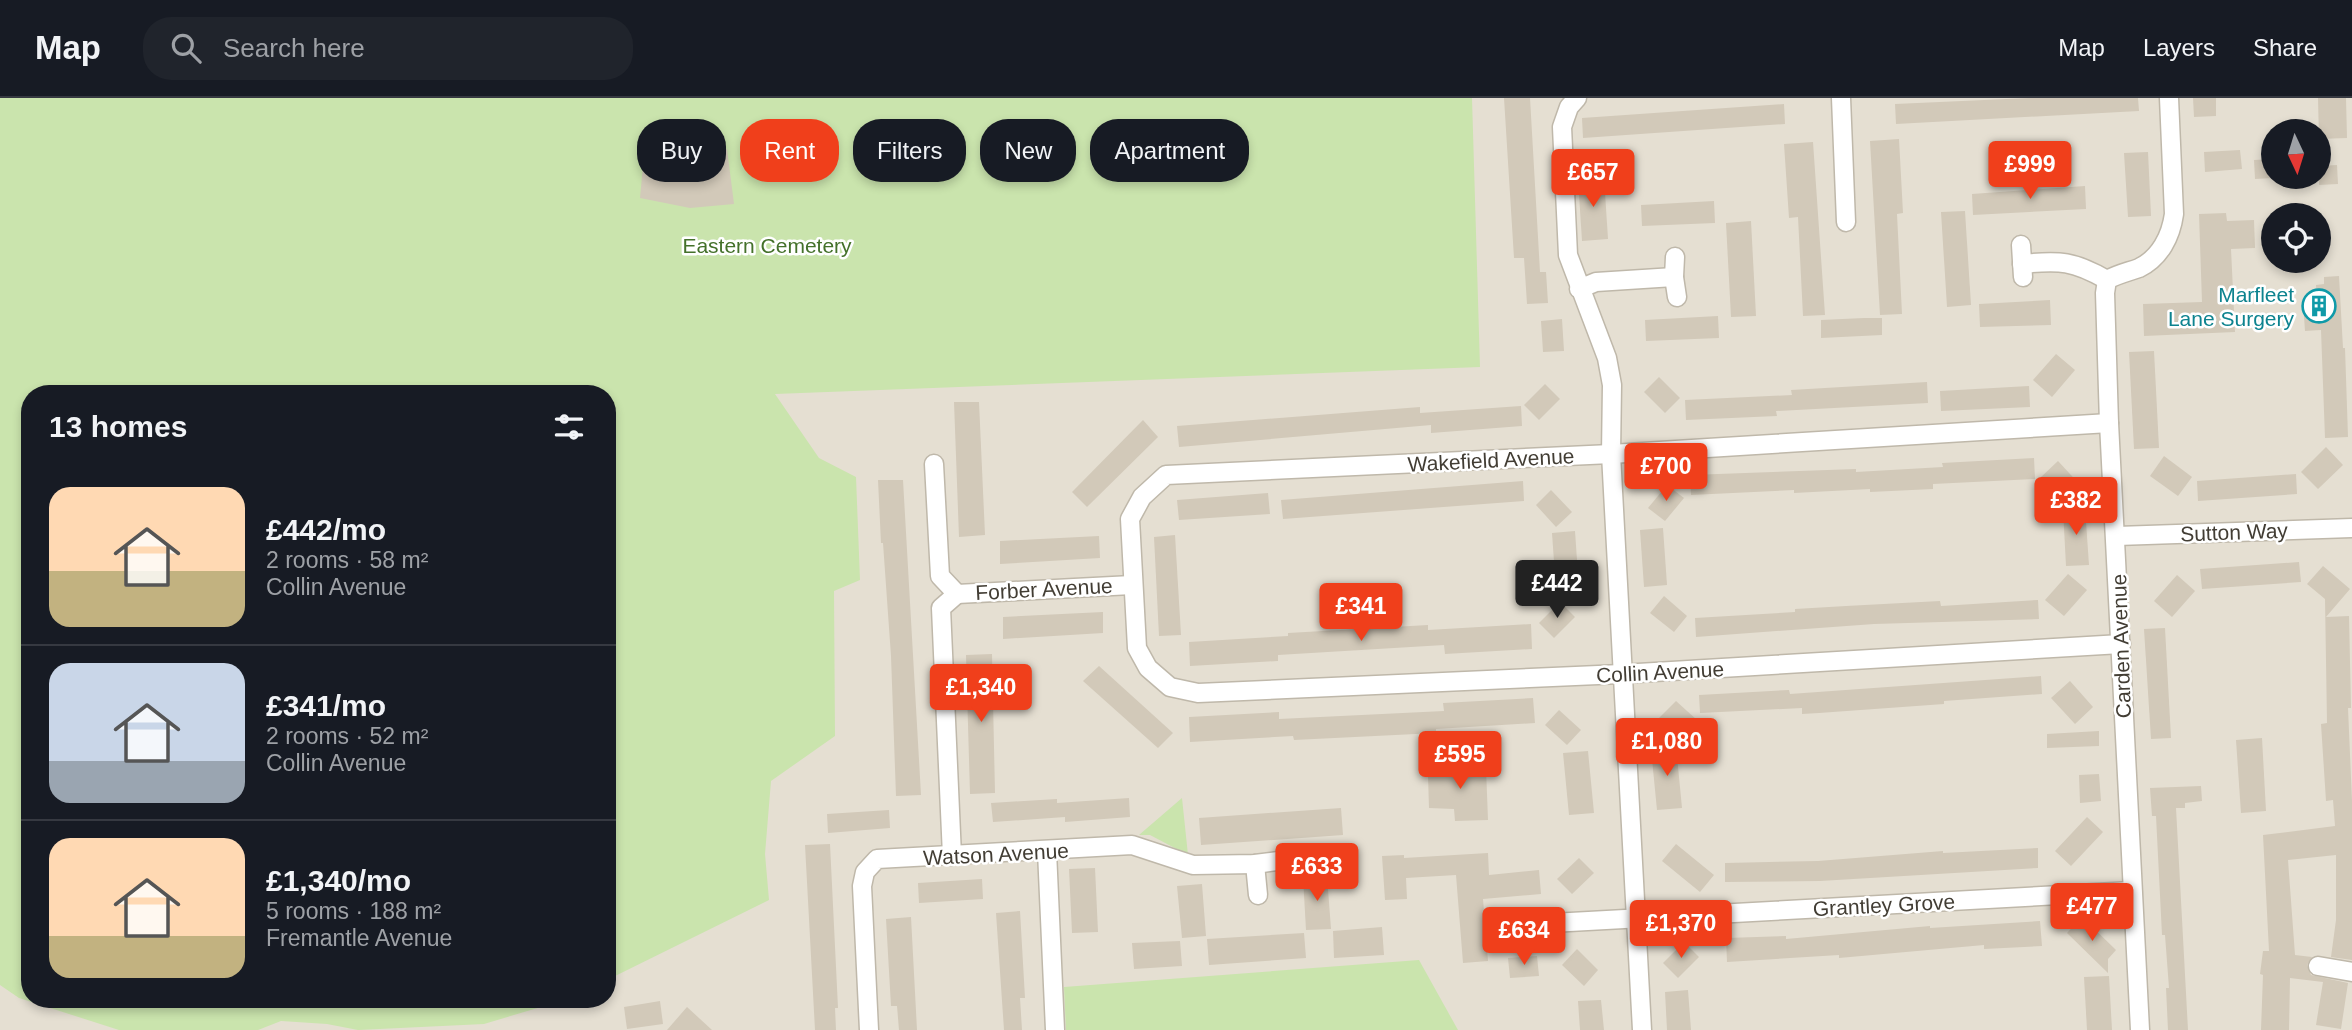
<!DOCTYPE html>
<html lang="en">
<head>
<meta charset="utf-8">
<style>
	body { margin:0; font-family:Helvetica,sans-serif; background:#20242c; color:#f1f3f6; height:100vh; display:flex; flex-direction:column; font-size:26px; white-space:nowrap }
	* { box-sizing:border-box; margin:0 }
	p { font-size:23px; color:#9ea1a6 }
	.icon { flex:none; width:38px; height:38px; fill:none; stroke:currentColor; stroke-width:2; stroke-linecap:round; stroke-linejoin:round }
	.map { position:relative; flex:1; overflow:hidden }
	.sheet { position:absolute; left:21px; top:287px; width:595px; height:623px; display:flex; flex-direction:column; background:#171b24; border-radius:28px; box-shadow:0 4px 10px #0003 }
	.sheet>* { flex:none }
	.guide { position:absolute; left:637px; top:21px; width:665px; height:63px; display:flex; gap:14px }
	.needle { width:46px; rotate:176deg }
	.tools { position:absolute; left:2261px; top:21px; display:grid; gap:14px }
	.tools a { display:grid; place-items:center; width:70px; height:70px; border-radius:50%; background:#171b24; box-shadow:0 4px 10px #0003; font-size:35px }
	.price { position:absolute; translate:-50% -60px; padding:0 16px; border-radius:7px; background:#f03f1b; color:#fff; font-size:23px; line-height:46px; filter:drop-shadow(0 2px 4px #0008) }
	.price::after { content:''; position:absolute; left:50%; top:42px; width:21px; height:16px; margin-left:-10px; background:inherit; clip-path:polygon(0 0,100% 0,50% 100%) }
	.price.current { background:#222; color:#fff }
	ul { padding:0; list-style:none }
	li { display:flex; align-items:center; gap:21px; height:175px; padding:0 28px }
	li+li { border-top:2px solid #363941 }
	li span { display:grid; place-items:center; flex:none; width:196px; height:140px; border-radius:21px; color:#555 }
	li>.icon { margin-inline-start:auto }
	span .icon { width:84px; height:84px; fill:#fffc; stroke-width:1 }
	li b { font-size:30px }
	h2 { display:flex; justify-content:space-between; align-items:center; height:84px; padding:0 28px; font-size:30px }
	.chip { padding:0 24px; border-radius:28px; background:#171b24; box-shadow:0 4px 10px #0003; font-size:24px; line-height:63px }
	.chip.current { background:#f03f1b; color:#fff }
	header { display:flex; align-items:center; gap:42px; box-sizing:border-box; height:98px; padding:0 35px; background:#171b24; border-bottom:2px solid #363941 }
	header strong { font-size:33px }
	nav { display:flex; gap:38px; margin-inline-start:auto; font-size:24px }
	.search { width:490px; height:63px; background:#20242c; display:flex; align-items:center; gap:18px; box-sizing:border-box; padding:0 24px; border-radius:28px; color:#9ea1a6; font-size:26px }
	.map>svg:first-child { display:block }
	.residential { fill:#e5dfd2; fill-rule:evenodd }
	.green { fill:#cae4ad }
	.building { fill:#d2c9b9 }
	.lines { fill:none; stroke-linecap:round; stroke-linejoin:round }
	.minor-casing { stroke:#bfb8aa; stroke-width:21 }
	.minor { stroke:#fff; stroke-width:18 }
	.labels { text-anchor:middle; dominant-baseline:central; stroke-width:5; stroke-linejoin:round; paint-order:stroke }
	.park-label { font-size:21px; fill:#44712a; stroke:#fff }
	.culture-label { font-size:21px; fill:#0d838f; stroke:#fff; text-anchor:end }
	.street-label { font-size:21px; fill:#423d34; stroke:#fff }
</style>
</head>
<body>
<header>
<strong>Map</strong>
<div class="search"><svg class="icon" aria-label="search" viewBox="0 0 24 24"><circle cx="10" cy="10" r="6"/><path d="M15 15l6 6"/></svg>Search here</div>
<nav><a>Map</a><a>Layers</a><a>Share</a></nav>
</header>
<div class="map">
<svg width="2352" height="932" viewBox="0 0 2352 932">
	<rect width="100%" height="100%" fill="#f1ede3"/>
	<path class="residential" d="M0,0h2352v932h-2352zM2273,33h46v46h-46zM2273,117h46v46h-46zM30,296h577v605h-577z"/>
	<g class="green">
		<polygon points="0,0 1472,0 1480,269 775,296 819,360 856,379 860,482 834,493 835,638 771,683 765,756 769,802 607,882 607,296 30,296 30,901 568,901 484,926 358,932 327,926 281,923 258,932 119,932 19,900 0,887"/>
		<polygon points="1182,700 1188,757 1150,737 1139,737"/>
		<polygon points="1419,862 1458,932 1066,932 1064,889"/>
	</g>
	<g class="building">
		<polygon points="1504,0 1530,0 1540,174 1546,174 1548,205 1527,206 1524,160 1514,160"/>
		<polygon points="2029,0 2138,0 2139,13 1896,26 1895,6"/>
		<polygon points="2193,0 2216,0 2216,18 2194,19"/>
		<polygon points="2318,0 2346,0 2347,40 2319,41"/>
		<polygon points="1784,6 1785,26 1583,40 1582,20"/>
		<polygon points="655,41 690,47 712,43 714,53 727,51 734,106 690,110 640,100 645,46 654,49"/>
		<polygon points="1899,41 1903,115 1897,116 1902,216 1880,217 1870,43"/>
		<polygon points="1813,44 1825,217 1803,218 1798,119 1789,120 1784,46"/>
		<polygon points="2240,52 2242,71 2205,74 2204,54"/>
		<polygon points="2148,54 2151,118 2128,119 2124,55"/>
		<polygon points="2273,61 2273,80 2255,81 2254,62"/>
		<polygon points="2337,67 2338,86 2319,87 2319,68"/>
		<polygon points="1604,79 1608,141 1582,143 1578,81"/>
		<polygon points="2085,88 2086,111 1973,117 1972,96"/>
		<polygon points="1714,103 1715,125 1642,128 1641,107"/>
		<polygon points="1965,113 1971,207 1947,209 1941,114"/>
		<polygon points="2226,115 2227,123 2254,122 2255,150 2231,151 2235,234 2144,238 2143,206 2202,204 2199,116"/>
		<polygon points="1751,123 1756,218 1731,219 1726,125"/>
		<polygon points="2339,178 2343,250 2345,250 2348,339 2325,340 2321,232 2305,233 2303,204 2317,203 2316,187 2324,186 2324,179"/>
		<polygon points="2050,202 2051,227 1980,229 1979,206"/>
		<polygon points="1718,218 1719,240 1646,243 1645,222"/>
		<polygon points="1864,220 1882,220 1882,237 1821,240 1821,222"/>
		<polygon points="1562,221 1564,253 1543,254 1541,223"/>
		<polygon points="2154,253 2159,350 2134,351 2129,254"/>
		<polygon points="2056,256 2075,272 2052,299 2033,282"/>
		<polygon points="1659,279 1680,300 1665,315 1644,294"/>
		<polygon points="1927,284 1928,305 1776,313 1777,318 1686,322 1685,302 1792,297 1791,292"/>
		<polygon points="1545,286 1560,301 1539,322 1524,307"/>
		<polygon points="2029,288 2030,309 1941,313 1940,293"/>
		<polygon points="954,304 979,304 985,437 959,439"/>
		<polygon points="1521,308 1522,328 1431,335 1431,327 1179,349 1177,328 1420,309 1420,315"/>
		<polygon points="1143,322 1158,339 1087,409 1072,394"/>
		<polygon points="2326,349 2343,367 2318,391 2301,374"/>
		<polygon points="2164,358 2192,379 2178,398 2150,378"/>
		<polygon points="2034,360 2035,381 1933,386 1933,391 1870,394 1870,391 1794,395 1794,392 1691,397 1690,377 1856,371 1856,374 1943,369 1942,365"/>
		<polygon points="2058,363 2082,389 2063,406 2040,380"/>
		<polygon points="2296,376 2297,396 2198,403 2197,383"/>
		<polygon points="878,382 903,382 921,697 896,698 891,558 883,445 881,445"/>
		<polygon points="1523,383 1524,403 1283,421 1281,402"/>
		<polygon points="1667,387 1684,400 1665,423 1648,410"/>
		<polygon points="1551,392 1572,414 1556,429 1536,407"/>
		<polygon points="1268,395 1270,416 1179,422 1177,402"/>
		<polygon points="2085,409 2089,467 2066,468 2063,411"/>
		<polygon points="1663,430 1667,487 1644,489 1640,432"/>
		<polygon points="1575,433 1579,491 1556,492 1552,435"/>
		<polygon points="1175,437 1181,537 1159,538 1154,439"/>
		<polygon points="1099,438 1100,460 1000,466 1000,443"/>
		<polygon points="2299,464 2301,484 2202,491 2200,471"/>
		<polygon points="2323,468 2350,491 2326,519 2349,518 2351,610 2348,610 2352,703 2352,862 2331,859 2336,822 2336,757 2288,762 2295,857 2312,859 2307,867 2311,877 2348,885 2341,931 2316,927 2323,884 2290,880 2289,932 2261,932 2263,877 2260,876 2263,853 2269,853 2263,737 2335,728 2333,702 2326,703 2321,626 2327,625 2325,501 2307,486"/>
		<polygon points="2068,476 2087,492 2064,518 2045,502"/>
		<polygon points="2177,477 2195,493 2172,519 2154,503"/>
		<polygon points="1664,498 1687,518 1674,534 1650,515"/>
		<polygon points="2038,502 2039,521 1874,526 1696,539 1695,520 1795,514 1795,511 1846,508 1940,503 1941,508"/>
		<polygon points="1560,504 1575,519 1554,540 1539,525"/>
		<polygon points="1103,514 1103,535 1003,541 1003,519"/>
		<polygon points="1531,526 1532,551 1445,556 1444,547 1278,557 1278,563 1190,568 1189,544 1288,538 1288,535 1428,527 1428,532"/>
		<polygon points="2165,530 2171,640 2151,641 2144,531"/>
		<polygon points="992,556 995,695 970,696 966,557"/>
		<polygon points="1099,568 1173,635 1158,650 1083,583"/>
		<polygon points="2041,578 2042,596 1944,603 1944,606 1819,615 1802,616 1802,610 1700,615 1699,597 1789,592 1790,596"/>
		<polygon points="2070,583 2093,609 2075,626 2051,600"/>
		<polygon points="1533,600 1535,625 1436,631 1436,635 1294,642 1293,638 1190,644 1189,619 1279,614 1279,621 1444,613 1443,605"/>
		<polygon points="1676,603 1697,622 1675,643 1655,624"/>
		<polygon points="1559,612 1581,632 1567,647 1545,627"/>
		<polygon points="2099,633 2099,648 2047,650 2047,636"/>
		<polygon points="2262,640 2266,713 2241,715 2236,642"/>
		<polygon points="1676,648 1682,710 1657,712 1651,651"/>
		<polygon points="1588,653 1594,715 1569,717 1563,655"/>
		<polygon points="1443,664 1470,664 1470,670 1486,670 1488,722 1455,723 1454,711 1429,710 1428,678 1443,677"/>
		<polygon points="2099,676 2101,703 2080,705 2079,677"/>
		<polygon points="2201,688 2202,703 2185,705 2185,710 2176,710 2188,932 2168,932 2166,890 2169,890 2165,837 2162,837 2156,718 2152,718 2150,690"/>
		<polygon points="1129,700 1130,719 1065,724 1065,719 993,724 991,705 1057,701 1057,705"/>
		<polygon points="1341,710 1343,737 1201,747 1199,720"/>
		<polygon points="889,712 890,730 828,735 827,716"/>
		<polygon points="2087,719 2103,734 2071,768 2055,753"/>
		<polygon points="830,746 838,910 835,910 836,932 815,932 805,747"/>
		<polygon points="1676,746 1714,777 1700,794 1662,763"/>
		<polygon points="2038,750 2038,770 1820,783 1725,784 1725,765 1818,763 1943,753 1943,755"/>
		<polygon points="1488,755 1489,777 1539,772 1541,796 1483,801 1488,863 1463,865 1456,777 1406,780 1407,801 1385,802 1382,758 1404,757 1404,760"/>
		<polygon points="1579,760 1594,775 1572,796 1557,781"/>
		<polygon points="1095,770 1098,834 1072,835 1069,771"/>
		<polygon points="1327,778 1331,831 1306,832 1303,779"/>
		<polygon points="982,781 983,801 919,805 918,785"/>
		<polygon points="1202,786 1206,838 1182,840 1177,788"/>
		<polygon points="1020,813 1025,900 1020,900 1022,932 1004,932 996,815"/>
		<polygon points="911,819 917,932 899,932 897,908 891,908 886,821"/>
		<polygon points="2082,819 2116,852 2108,861 2108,875 2067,835"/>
		<polygon points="2040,823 2042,848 1984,851 1984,847 1839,860 1839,857 1727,864 1726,840 1786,838 1786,841 1930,828 1930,830"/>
		<polygon points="1382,829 1384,857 1334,860 1333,833"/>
		<polygon points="1304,835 1306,860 1209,867 1207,841"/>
		<polygon points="1180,843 1182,868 1134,871 1132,845"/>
		<polygon points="1684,844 1699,859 1678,880 1663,865"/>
		<polygon points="1577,851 1598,872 1584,888 1562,867"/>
		<polygon points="1537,858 1539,878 1510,880 1508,860"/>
		<polygon points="2109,878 2112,932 2087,932 2084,879"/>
		<polygon points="1688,892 1691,932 1667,932 1665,894"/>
		<polygon points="1601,902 1604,932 1580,932 1578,903"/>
		<polygon points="660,903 663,926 627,931 624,909"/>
		<polygon points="687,909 712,932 667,932"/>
	</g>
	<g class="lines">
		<defs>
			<g id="minor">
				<polyline points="1577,0 1569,9 1562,29 1568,157 1607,260 1612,287 1611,356 1642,932"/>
				<polyline points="1841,0 1846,124"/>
				<polyline points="2021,147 2023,179"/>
				<polyline points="1675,159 1674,179 1677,199"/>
				<path d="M2022,166c38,-4 52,-3 85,16"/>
				<polyline points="1579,191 1596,184 1674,179"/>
				<polyline points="2109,325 1611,356 1166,377 1142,399 1130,421 1137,550 1148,570 1170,589 1198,595 1621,576 2121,546"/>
				<polyline points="934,366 940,478 957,496 941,510 952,758"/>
				<polyline points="2117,438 2352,430"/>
				<polyline points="957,496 1132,487"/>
				<polyline points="1047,753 1055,932"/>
				<polyline points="1255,766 1258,797"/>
				<polyline points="1515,827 2132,793"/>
				<polyline points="2318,868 2352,874"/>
				<polyline points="869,932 862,788 865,774 877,761 1132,747 1193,767 1255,766 1330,756"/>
				<path d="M2140,932l-31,-607 -4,-130 2,-13c11,-6 21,-8 32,-12 21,-10 32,-32 35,-54l-5,-116"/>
			</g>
		</defs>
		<use href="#minor" class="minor-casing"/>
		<use href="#minor" class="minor"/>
	</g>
	<defs>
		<symbol id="building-ring" viewBox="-11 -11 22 22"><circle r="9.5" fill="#fff" stroke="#0f9aa8" stroke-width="1.5"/><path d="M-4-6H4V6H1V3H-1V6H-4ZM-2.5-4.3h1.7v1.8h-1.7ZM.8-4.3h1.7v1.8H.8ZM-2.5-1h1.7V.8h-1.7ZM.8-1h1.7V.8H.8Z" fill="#0f9aa8"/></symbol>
	</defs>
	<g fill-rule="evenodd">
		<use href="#building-ring" x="2300" y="189" width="38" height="38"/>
	</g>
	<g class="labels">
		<g class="park-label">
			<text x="767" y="147">Eastern Cemetery</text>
		</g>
		<g class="culture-label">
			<text x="2294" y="196">Marfleet<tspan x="2294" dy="24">Lane Surgery</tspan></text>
		</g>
		<g class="street-label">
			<text transform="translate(1491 362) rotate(-3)">Wakefield Avenue</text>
			<text transform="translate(2234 434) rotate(-2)">Sutton Way</text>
			<text transform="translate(1044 491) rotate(-3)">Forber Avenue</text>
			<text transform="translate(2121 548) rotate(-92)">Carden Avenue</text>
			<text transform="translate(1660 574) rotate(-3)">Collin Avenue</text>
			<text transform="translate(996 756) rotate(-3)">Watson Avenue</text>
			<text transform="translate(1884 807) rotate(-3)">Grantley Grove</text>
		</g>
	</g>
</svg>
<div class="tools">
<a><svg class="needle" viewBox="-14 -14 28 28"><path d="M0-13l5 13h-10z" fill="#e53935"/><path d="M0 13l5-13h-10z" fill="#9ea1a6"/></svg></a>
<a><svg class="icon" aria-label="locate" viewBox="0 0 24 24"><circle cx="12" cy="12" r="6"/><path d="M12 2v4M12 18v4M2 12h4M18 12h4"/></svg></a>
</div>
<b class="price" style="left:2030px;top:103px">£999</b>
<b class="price" style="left:1593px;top:111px">£657</b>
<b class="price" style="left:1666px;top:405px">£700</b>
<b class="price" style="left:2076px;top:439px">£382</b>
<b class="price current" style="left:1557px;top:522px">£442</b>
<b class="price" style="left:1361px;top:545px">£341</b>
<b class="price" style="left:981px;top:626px">£1,340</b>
<b class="price" style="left:1667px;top:680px">£1,080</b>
<b class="price" style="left:1460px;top:693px">£595</b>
<b class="price" style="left:1317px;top:805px">£633</b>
<b class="price" style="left:2092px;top:845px">£477</b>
<b class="price" style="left:1681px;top:862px">£1,370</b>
<b class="price" style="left:1524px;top:869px">£634</b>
<div class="guide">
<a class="chip">Buy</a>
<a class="chip current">Rent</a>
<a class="chip">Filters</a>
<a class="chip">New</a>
<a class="chip">Apartment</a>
</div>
<section class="sheet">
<h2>13 homes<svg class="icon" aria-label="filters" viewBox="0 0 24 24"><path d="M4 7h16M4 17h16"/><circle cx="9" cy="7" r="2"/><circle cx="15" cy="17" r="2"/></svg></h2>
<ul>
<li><span style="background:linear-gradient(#ffd9b3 60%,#c2b280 0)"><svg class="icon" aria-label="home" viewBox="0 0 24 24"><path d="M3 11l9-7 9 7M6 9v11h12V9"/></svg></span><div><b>£442/mo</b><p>2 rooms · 58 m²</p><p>Collin Avenue</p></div></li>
<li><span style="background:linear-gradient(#c9d6e8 70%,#9aa5b1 0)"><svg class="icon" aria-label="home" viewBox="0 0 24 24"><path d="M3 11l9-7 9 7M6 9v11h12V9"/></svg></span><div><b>£341/mo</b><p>2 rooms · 52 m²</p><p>Collin Avenue</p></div></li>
<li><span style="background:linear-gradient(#ffd9b3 70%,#c2b280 0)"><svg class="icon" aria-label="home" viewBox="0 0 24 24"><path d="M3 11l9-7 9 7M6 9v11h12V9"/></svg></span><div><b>£1,340/mo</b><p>5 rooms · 188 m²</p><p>Fremantle Avenue</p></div></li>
</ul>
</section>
</div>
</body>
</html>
